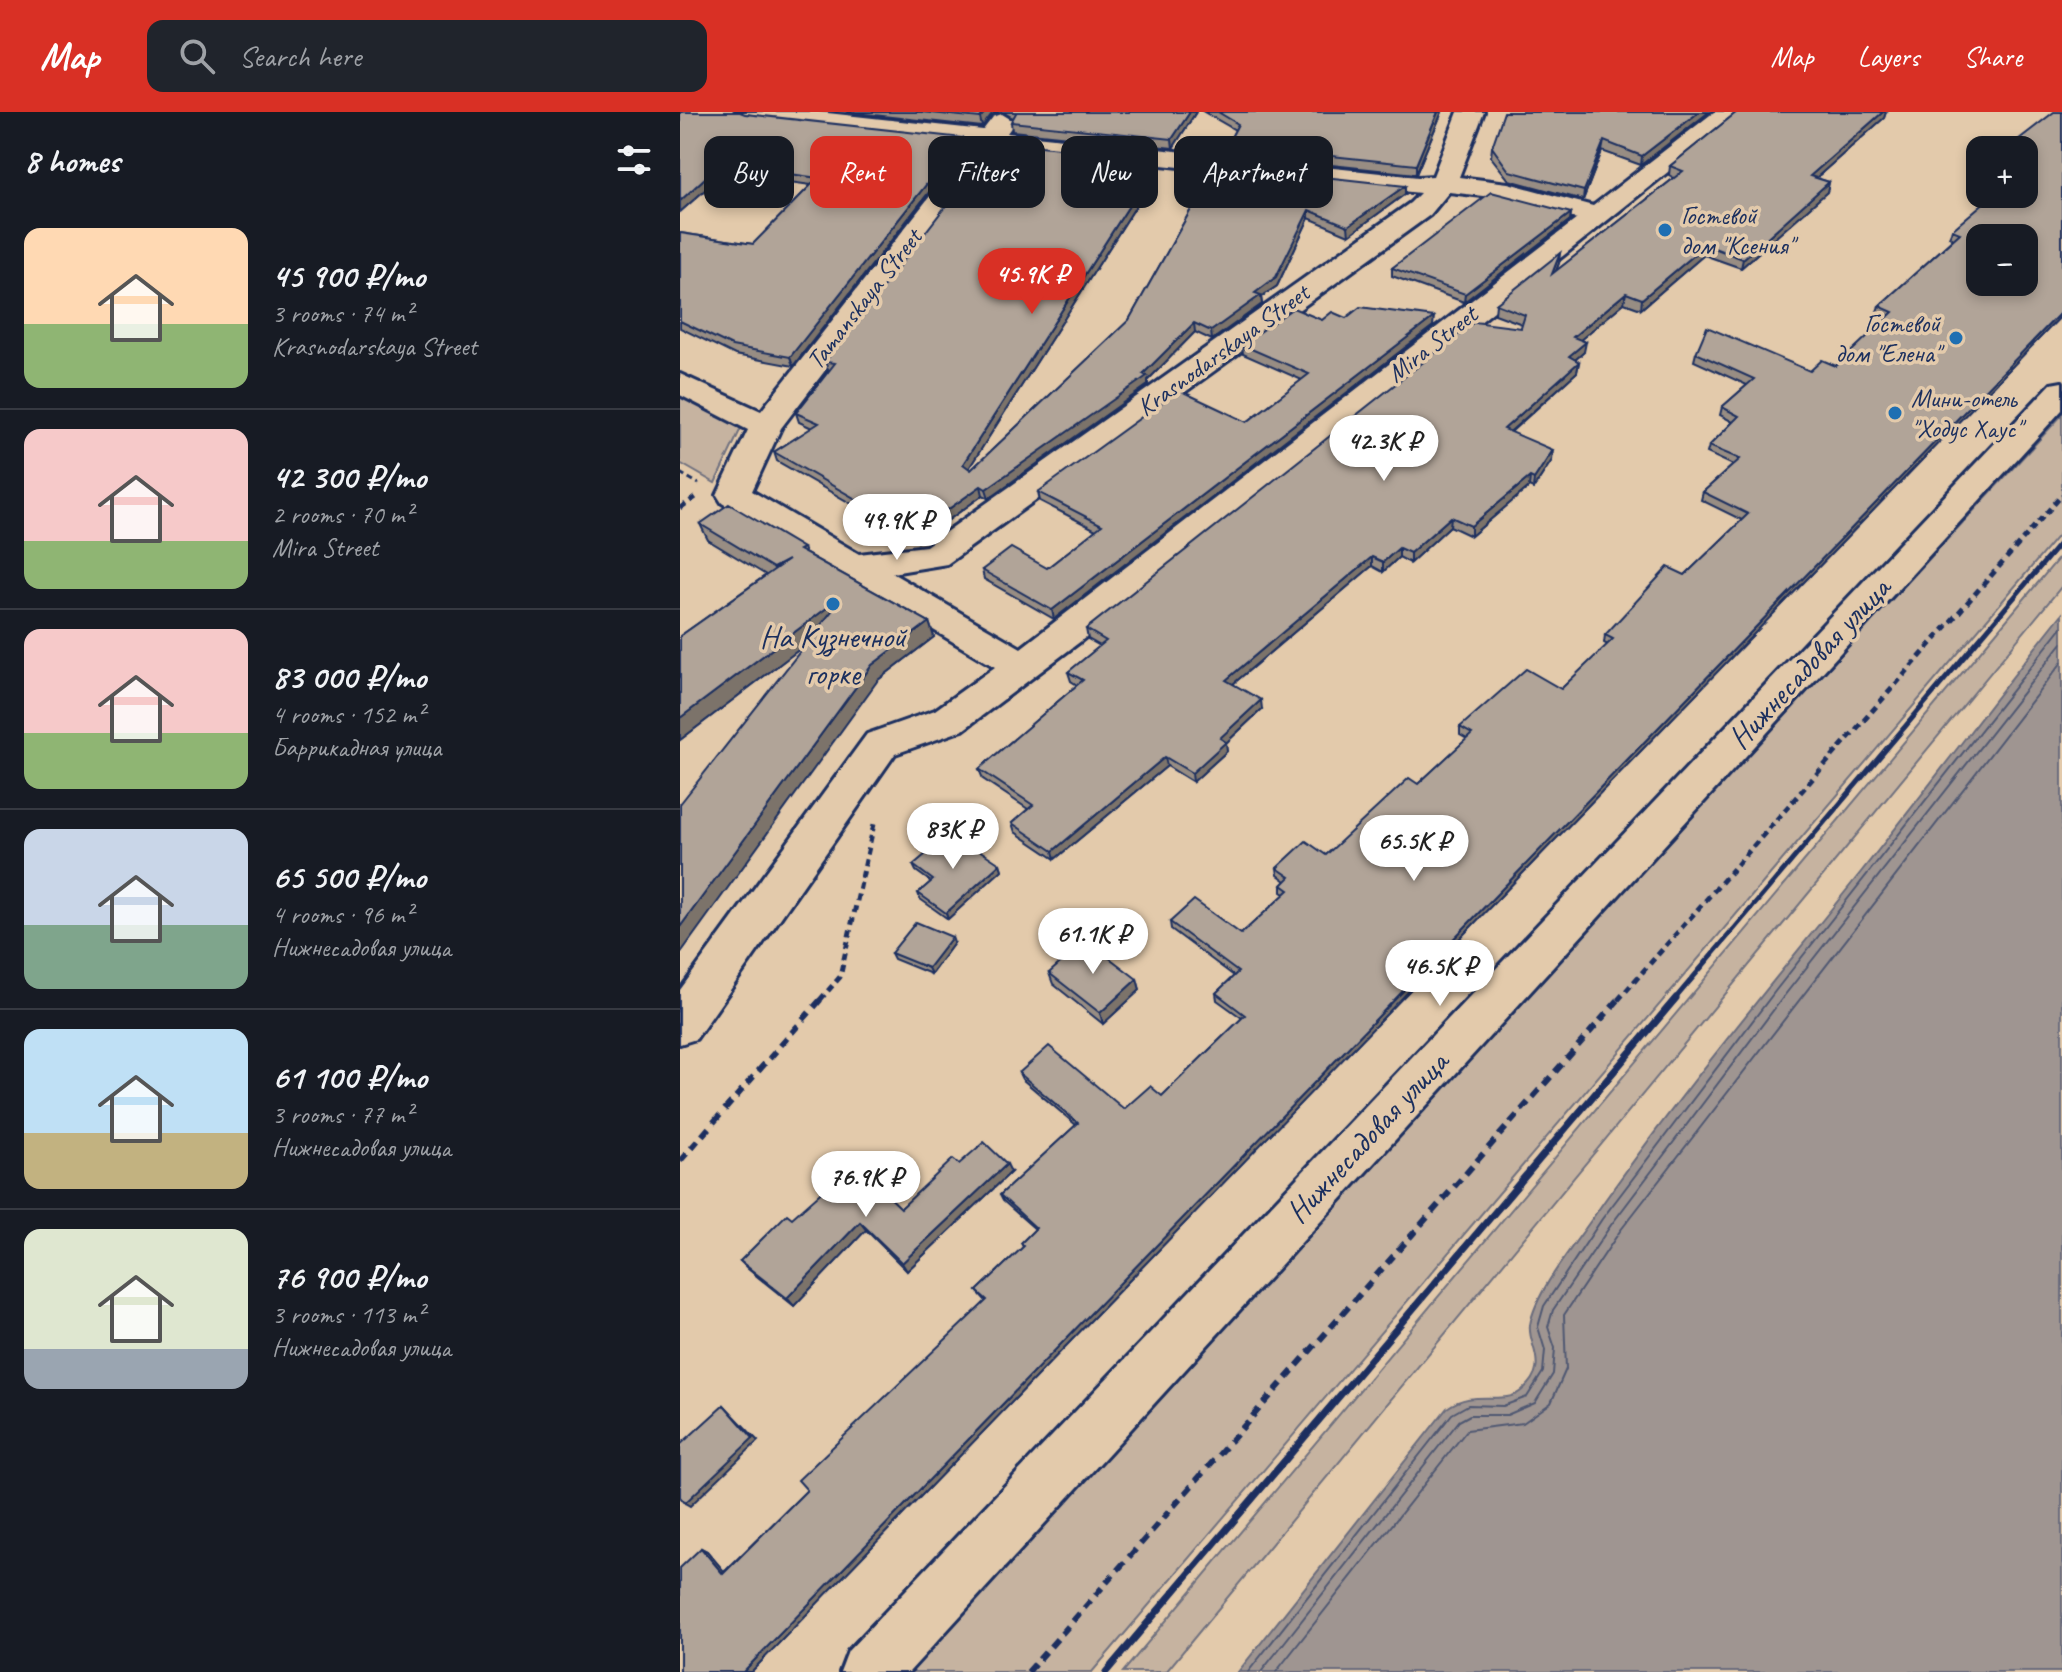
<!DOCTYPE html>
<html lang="en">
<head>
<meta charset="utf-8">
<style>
	body { margin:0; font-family:Caveat,sans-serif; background:#20242c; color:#f1f3f6; height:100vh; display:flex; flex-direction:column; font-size:30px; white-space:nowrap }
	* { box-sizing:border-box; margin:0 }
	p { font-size:26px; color:#9ea1a6 }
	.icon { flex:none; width:44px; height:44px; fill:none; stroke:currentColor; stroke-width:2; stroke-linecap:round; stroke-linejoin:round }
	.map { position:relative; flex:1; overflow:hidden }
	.sheet { display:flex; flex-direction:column; background:#171b24; width:680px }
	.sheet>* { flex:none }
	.banner { position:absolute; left:24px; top:24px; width:760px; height:72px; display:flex; gap:16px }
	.tools { position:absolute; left:1286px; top:24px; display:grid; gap:16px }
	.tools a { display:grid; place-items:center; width:72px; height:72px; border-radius:16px; background:#171b24; box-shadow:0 4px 12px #0003; font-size:40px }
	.price { position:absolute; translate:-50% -68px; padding:0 18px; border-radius:28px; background:#fff; color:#222; font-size:26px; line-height:52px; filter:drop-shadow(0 2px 4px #0008) }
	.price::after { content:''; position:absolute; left:50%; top:48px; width:24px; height:18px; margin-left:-12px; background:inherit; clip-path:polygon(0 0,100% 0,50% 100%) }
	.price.current { background:#d93025; color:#fff }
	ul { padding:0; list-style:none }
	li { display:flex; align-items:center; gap:24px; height:200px; padding:0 24px }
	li+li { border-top:2px solid #363941 }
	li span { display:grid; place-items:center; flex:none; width:224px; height:160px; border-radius:16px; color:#555 }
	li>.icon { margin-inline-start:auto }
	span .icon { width:96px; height:96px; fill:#fffc; stroke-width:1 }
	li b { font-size:34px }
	h2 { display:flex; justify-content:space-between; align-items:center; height:96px; padding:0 24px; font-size:34px }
	.chip { padding:0 28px; border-radius:16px; background:#171b24; box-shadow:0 4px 12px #0003; font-size:28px; line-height:72px }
	.chip.current { background:#d93025; color:#fff }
	header { display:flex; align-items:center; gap:48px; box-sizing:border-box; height:112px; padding:0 40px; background:#d93025; color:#fff }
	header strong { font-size:38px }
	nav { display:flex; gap:44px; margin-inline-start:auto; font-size:28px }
	.search { width:560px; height:72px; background:#20242c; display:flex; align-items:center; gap:20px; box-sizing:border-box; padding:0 28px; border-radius:16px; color:#9ea1a6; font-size:30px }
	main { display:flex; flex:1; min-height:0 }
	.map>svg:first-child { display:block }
	.green { fill:#c6b3a0; stroke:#70717f; stroke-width:2 }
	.water { fill:#9f9591; stroke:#6a6c7d; stroke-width:2 }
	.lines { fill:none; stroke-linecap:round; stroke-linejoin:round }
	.shore { stroke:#505872; stroke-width:2 }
	.minor-casing { stroke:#1b2f5e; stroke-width:6 }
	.path-far2 { stroke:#1b2f5e; stroke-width:3; stroke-dasharray:6 4; stroke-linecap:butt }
	.path-far1 { stroke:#1b2f5e; stroke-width:5; stroke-dasharray:7 5; stroke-linecap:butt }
	.path { stroke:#1b2f5e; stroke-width:6; stroke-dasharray:10 7; stroke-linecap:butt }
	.minor { fill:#e3caab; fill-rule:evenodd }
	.rail-far1 { stroke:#1b2f5e; stroke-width:5 }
	.rail { stroke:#1b2f5e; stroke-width:7 }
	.wall { fill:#988d83; stroke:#1b2f5e; stroke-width:2 }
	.shaded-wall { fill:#7c736a; stroke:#1b2f5e; stroke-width:2 }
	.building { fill:#b1a498; stroke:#1b2f5e; stroke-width:2; fill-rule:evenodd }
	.poi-dot { fill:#1f6fb2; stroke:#e3caab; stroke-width:3 }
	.labels { text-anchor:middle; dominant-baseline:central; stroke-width:7; stroke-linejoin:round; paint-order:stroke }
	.far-poi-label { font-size:26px; fill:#1b2f5e; stroke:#e3caab; text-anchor:start }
	.far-street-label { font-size:26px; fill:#1b2f5e; stroke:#e3caab }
	.poi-label { font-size:32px; fill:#1b2f5e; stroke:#e3caab }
	.street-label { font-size:32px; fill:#1b2f5e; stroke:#e3caab }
</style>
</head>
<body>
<header>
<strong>Map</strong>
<div class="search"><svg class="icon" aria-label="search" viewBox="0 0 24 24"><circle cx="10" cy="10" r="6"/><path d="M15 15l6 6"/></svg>Search here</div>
<nav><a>Map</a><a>Layers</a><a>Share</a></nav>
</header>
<main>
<section class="sheet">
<h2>8 homes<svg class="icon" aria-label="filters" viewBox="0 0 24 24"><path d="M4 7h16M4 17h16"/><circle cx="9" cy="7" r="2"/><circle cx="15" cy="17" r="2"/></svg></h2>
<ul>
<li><span style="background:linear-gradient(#ffd9b3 60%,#8fb573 0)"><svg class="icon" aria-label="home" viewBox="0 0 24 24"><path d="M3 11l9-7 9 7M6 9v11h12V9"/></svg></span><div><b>45 900 ₽/mo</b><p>3 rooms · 74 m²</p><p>Krasnodarskaya Street</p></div></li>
<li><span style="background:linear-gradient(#f6c9c9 70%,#8fb573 0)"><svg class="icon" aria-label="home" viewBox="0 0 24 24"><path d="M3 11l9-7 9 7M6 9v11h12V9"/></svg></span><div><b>42 300 ₽/mo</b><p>2 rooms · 70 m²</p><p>Mira Street</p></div></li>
<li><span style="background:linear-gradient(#f6c9c9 65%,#8fb573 0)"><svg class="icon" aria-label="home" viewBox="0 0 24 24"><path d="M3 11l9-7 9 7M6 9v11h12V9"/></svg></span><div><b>83 000 ₽/mo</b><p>4 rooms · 152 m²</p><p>Баррикадная улица</p></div></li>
<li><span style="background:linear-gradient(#c9d6e8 60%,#7fa58c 0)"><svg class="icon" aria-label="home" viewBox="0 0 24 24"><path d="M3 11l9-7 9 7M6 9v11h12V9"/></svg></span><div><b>65 500 ₽/mo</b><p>4 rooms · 96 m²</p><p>Нижнесадовая улица</p></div></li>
<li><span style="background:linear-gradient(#bfe0f5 65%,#c2b280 0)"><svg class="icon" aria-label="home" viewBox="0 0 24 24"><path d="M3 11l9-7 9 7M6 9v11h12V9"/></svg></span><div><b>61 100 ₽/mo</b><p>3 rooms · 77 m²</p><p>Нижнесадовая улица</p></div></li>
<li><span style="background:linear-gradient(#dfe7d0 75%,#9aa5b1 0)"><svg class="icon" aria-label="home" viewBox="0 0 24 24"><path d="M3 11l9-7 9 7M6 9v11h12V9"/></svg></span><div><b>76 900 ₽/mo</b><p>3 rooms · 113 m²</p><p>Нижнесадовая улица</p></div></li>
</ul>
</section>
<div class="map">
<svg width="1382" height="1560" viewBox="0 0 1382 1560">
	<rect width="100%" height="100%" fill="#e3caab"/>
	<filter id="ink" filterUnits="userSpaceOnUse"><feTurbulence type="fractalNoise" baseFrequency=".0125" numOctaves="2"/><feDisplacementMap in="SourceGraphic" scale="16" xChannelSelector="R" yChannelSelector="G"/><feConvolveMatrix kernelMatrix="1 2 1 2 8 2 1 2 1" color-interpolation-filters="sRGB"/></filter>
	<g filter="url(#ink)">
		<g class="green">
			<polygon points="0,277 64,310 35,371 0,351"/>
			<polygon points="1382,303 1382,419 412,1560 223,1560"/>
			<polygon points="1382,442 1382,474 486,1560 443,1560"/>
		</g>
		<path class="water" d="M1382,502v1058h-824l209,-264c27,-20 56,-2 74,-17 31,-26 6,-45 9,-66 5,-33 45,-81 64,-109 83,-119 177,-231 267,-344 68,-85 133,-173 201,-258z"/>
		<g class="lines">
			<g class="shore">
				<polyline points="568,1560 772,1302 788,1293 823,1294 847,1285 863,1260 865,1238 858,1215 864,1194 922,1107 1096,878 1382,515"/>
				<polyline points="581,1560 779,1309 790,1303 827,1303 855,1291 873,1262 875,1236 868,1215 873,1198 931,1113 1104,884 1382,531"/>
				<polyline points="596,1560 787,1318 843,1311 871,1291 886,1257 884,1203 940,1119 1382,550"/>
			</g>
			<defs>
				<g id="minor">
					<path d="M55,0h83l165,18 10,-13 9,-3 13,8 -8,11 411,44 15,-1 25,-64h26l-25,65 49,6 85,23 121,-94h29l-662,529 -118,89 -68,24 -199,285 -16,5v-54l187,-256 68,-24 60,-43 -273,-164 -5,-8 31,-65 -68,-35v-21l81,37 210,-267 -223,-24zM316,35l424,46 -10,10 -484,343 -67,8 -107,-63 29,-63zM769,80l59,7 69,20 -556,429 -129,-75 55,-9 483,-349z"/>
					<polygon points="1382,270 1382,298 229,1560 160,1560 168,1539 1371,272"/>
				</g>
			</defs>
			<use href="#minor" class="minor-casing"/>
			<polyline class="path-far2" points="0,361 19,372"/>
			<g class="path-far1">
				<polyline points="0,396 19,383"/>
				<polyline points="140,888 160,865 194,712"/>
				<polyline points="938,888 1382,383"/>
			</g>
			<g class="path">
				<polyline points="0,1049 142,886"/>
				<polyline points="348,1560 940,886"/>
			</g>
			<use href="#minor" class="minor"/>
			<polyline class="rail-far1" points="994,888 1382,429"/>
			<polyline class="rail" points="426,1560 996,886"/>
		</g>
		<g class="wall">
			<polygon points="166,0 319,0 311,3 302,15"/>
			<polygon points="322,0 516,0 493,36 332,19 331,10 333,6"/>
			<polygon points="524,0 762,0 736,62 548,42 547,33 555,18"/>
			<polygon points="1029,0 961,53 922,39 903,88 829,68 811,45 812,35"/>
			<polygon points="1057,0 1206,0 1204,6 1136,66 1149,70 1147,80 1061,156 1024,143 961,197 944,191 900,228 904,240 895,248 899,250 897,260 831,320 872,348 853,377 849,375 791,424 770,414 730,451 719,445 703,460 692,454 553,572 582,597 546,631 547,639 513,670 487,654 375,747 335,720 332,711 348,697 303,667 299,657 397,573 391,569 388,560 420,534 408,527 406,517 841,216 842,212 815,202 816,192 879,151 876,159 994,66 989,63 990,54"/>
			<polygon points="1374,0 1382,203 71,1560 0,1560 21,1436 27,1439 44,1460 127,1378 306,1189 297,1179 343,1135 341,1131 355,1117 323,1089 320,1083 396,1013 342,967 339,961 444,997 482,984 562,906 537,888 536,881 554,864 491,817 490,810 561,822 605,782 602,780 602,773 606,769 598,763 597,756 646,743 738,672 787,627 780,623 780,615 881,577 928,533 924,531 925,523 1005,463 1062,408 1021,388 1023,380 1053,353 1027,341 1029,334 1053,310 1040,303 1042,295 1067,273 1014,249 1016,241 1130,259 1156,254 1207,207 1196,202 1199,194 1273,127 1269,125 1272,118 1344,82"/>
			<polygon points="65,2 285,34 113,254 55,243 0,216 0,121 73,132 131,73 44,61 0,100"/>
			<polygon points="536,53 725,82 669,123 629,106 597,174 581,185 582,192 532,228 515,220 468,268 468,273 309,386 303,383 238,430 97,349 94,340 132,316 119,310 116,301 149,259 145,250 480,56 289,356 291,358 449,208"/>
			<polygon points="891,101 890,108 784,190 712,164 712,156"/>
			<polygon points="666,206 753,214 374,507 304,467 302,458 367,456 416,418 360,389 358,380 567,310 622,268 563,242 562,233 642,208"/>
			<polygon points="20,412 123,436 125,441 249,510 254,525 198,568 126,532 0,628 0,524 86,463 28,428"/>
			<polygon points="320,752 322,758 268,807 240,787 238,781 251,770 236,759 233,753"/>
			<polygon points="274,831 251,862 214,847 211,841"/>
			<polygon points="369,861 457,867 460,878 423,912 373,872"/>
			<polygon points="279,1052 331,1060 227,1159 186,1118 114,1194 68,1157 60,1149 221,1096"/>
		</g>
		<g class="shaded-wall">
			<polygon points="305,0 319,0 311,3 302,15 300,6"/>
			<polygon points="510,0 516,0 493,36 492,27"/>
			<polygon points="758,0 762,0 736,62 736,53"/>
			<polygon points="1019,0 1029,0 961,53 962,44"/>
			<polygon points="1203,0 1206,0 1204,6 1128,73 1130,64"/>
			<polygon points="283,26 285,34 113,254 110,245"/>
			<polygon points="924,29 922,39 903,88 904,79"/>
			<polygon points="479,47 480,56 286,361 283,352"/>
			<polygon points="40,52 44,61 0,100 0,89"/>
			<polygon points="1149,70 1147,80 1061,156 1063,147"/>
			<polygon points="725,74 725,82 669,123 668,114"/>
			<polygon points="629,98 629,106 597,174 581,185 582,192 532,228 531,219"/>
			<polygon points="891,101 890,108 784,190 785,182"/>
			<polygon points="1026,133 1024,143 961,197 962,187"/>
			<polygon points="880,141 879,151 871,172 872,162"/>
			<polygon points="946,181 944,191 892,235 893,225"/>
			<polygon points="1382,199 1382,203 71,1560 63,1560"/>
			<polygon points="754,205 753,214 374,507 372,498"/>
			<polygon points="514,211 515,220 468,268 468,273 309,386 306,377 463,262"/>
			<polygon points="906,230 904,240 888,254 889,244"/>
			<polygon points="899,250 897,260 823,326 824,317"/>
			<polygon points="873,338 872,348 853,377 854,367"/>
			<polygon points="850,365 849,375 791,424 791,414"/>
			<polygon points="301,374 303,383 238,430 235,421"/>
			<polygon points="771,405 770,414 730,451 730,441"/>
			<polygon points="719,436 719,445 703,460 703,450"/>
			<polygon points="692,445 692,454 547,577 546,568"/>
			<polygon points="152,492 158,508 0,628 0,606"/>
			<polygon points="249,510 254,525 198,568 0,842 0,815 192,553"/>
			<polygon points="581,588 582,597 546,631 547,639 513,670 512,661 540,626"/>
			<polygon points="485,645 487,654 375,747 373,739"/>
			<polygon points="320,752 322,758 268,807 266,801"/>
			<polygon points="272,825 274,831 251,862 248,856"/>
			<polygon points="457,867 460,878 423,912 420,901"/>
			<polygon points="327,1052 331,1060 227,1159 222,1151"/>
			<polygon points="180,1110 186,1118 114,1194 107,1186"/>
			<polygon points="44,1293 78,1329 10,1394 5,1391"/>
			<polygon points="21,1436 27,1439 49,1465 43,1462"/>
		</g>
		<g class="building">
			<polygon points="0,0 60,0 65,2 283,26 110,245 52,234 0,209 0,121 73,132 138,66 40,52 0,89"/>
			<polygon points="241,0 305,0 300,6"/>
			<polygon points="335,0 510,0 492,27 331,10 336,1"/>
			<polygon points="538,0 758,0 736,53 547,33 558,12"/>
			<polygon points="824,0 1019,0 962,44 924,29 904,79 829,59 812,35"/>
			<polygon points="1057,0 1203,0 1130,64 1149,70 1063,147 1026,133 962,187 946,181 893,225 906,230 889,244 899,250 824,317 873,338 854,367 850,365 791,414 771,405 730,441 719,436 703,450 692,445 546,568 581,588 540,626 546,630 512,661 485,645 373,739 332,711 353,693 299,657 403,568 388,560 426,529 406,517 794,210 841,216 845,203 816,192 880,141 872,162 1003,59 990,54"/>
			<path d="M1374,0h8v199l-1319,1361h-63v-104l21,-20 22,26 84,-84 -9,-10 189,-180 -10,-9 47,-45 -3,-3 15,-15 -36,-33 78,-72 -59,-50 30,-27 75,63 26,-23 12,10 83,-81 -29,-22 22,-21 -68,-50 24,-22 47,34 48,-44 -7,-5 8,-8 -13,-9 29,-27 20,14 83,-77 9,6 54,-50 -12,-7 66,-58 35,20 52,-50 -8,-4 63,-68 17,8 63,-61 -45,-22 37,-33 -31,-13 30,-30 -17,-9 32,-28 -58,-26 11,-26 103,44 12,-11 14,6 57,-54 -14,-6 81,-73 -8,-3 42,-36h30v-44h-19zM1300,126h44v44h-44z"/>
			<polygon points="316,29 479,47 283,352 291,358 449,208 536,53 725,74 668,114 629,98 596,165 575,181 581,183 531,219 514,211 463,262 467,264 306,377 301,374 235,421 94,340 139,311 116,301 155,251 145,250"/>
			<polygon points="811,80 891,101 785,182 712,156"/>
			<polygon points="680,195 754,205 372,498 302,458 331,436 367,456 422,413 358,380 499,278 567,310 629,262 562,233 613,196 642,208 652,200 666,206"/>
			<polygon points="49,392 123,436 119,438 249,510 192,553 0,815 0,692 155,495 152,492 0,606 0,524 108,448 93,456 20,412"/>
			<polygon points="272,720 320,752 266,801 238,781 253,768 233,753"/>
			<polygon points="236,810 272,825 248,856 211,841"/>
			<polygon points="406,828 457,867 420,901 369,861"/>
			<polygon points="304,1030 327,1052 222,1151 180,1110 107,1186 60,1149 107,1102 112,1106 174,1051 221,1096 273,1047 279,1052"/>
			<polygon points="44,1293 73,1326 5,1391 0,1385 0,1333"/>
		</g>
	</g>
	<g class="poi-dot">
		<circle cx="985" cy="118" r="8"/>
		<circle cx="1276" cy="226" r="8"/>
		<circle cx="1215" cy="301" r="8"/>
		<circle cx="153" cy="492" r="8"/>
	</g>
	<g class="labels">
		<g class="far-poi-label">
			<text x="1001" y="103">Гостевой<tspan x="1001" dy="30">дом "Ксения"</tspan></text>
			<text x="1260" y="211" text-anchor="end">Гостевой<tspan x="1260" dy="30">дом "Елена"</tspan></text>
			<text x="1231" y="286">Мини-отель<tspan x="1231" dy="30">"Ходус Хаус"</tspan></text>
		</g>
		<g class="far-street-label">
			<text transform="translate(184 187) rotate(-52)">Tamanskaya Street</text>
			<text transform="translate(752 232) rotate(-38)">Mira Street</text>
			<text transform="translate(543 238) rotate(-36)">Krasnodarskaya Street</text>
		</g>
		<g class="poi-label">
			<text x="153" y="524">На Кузнечной<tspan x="153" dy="37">горке</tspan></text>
		</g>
		<g class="street-label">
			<text transform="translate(1129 551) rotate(-47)">Нижнесадовая улица</text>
			<text transform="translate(687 1025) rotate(-47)">Нижнесадовая улица</text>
		</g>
	</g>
</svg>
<div class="tools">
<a>+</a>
<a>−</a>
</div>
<b class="price current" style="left:352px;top:204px">45.9K ₽</b>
<b class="price" style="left:704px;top:371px">42.3K ₽</b>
<b class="price" style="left:217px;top:450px">49.9K ₽</b>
<b class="price" style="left:273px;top:759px">83K ₽</b>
<b class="price" style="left:734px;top:771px">65.5K ₽</b>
<b class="price" style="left:413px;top:864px">61.1K ₽</b>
<b class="price" style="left:760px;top:896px">46.5K ₽</b>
<b class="price" style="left:186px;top:1107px">76.9K ₽</b>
<div class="banner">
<a class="chip">Buy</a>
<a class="chip current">Rent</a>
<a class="chip">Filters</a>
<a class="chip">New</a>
<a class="chip">Apartment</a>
</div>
</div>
</main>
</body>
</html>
